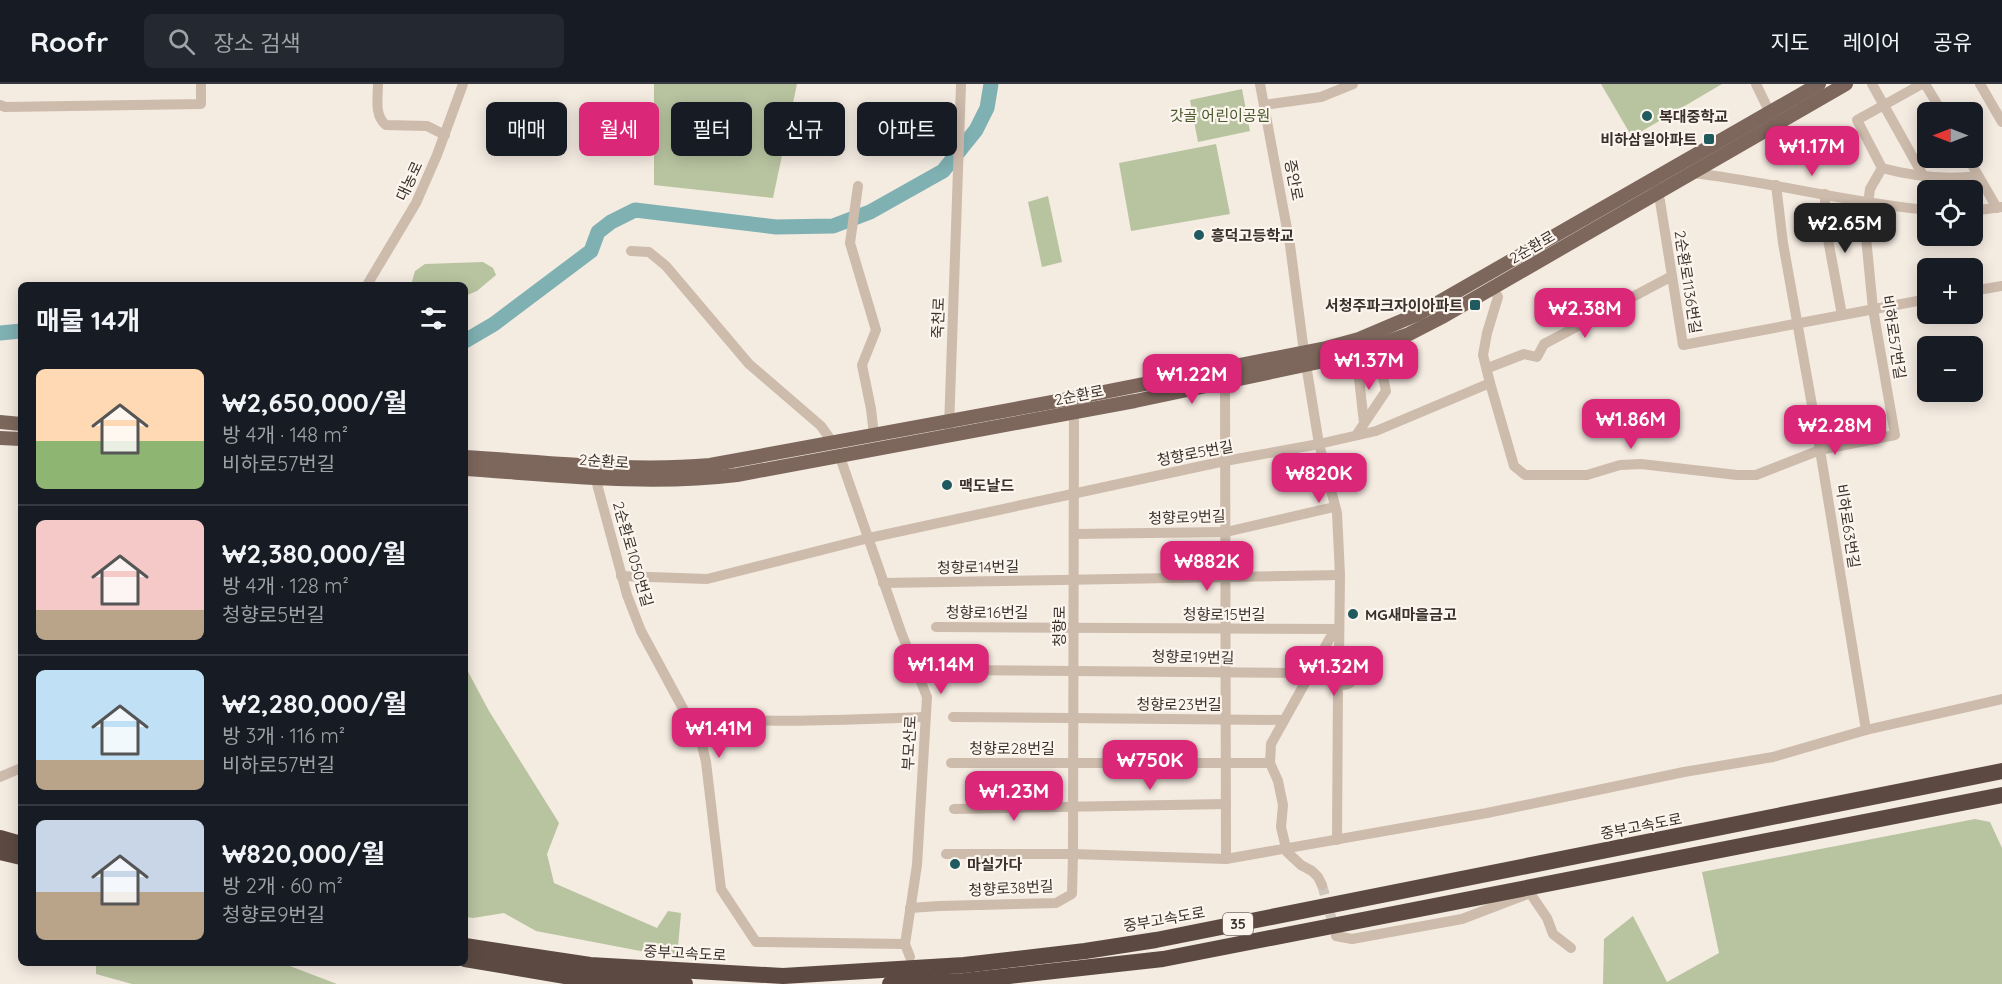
<!DOCTYPE html>
<html lang="ko">
<head>
<meta charset="utf-8">
<style>
	body { margin:0; font-family:Quicksand,"Noto Sans KR",sans-serif; background:#242831; color:#f1f3f6; height:100vh; display:flex; flex-direction:column; font-size:22px; white-space:nowrap }
	* { box-sizing:border-box; margin:0 }
	p { font-size:20px; color:#9ea1a6 }
	.icon { flex:none; width:33px; height:33px; fill:none; stroke:currentColor; stroke-width:2; stroke-linecap:round; stroke-linejoin:round }
	.map { position:relative; flex:1; overflow:hidden }
	.side { position:absolute; left:18px; top:198px; width:450px; height:684px; display:flex; flex-direction:column; background:#171b24; border-radius:9px; box-shadow:0 3px 15px #0003 }
	.side>* { flex:none }
	.banner { position:absolute; left:486px; top:18px; width:570px; height:54px; display:flex; gap:12px }
	.needle { width:39px; rotate:270deg }
	.buttons { position:absolute; left:1917px; top:18px; display:grid; gap:12px }
	.buttons a { display:grid; place-items:center; width:66px; height:66px; border-radius:9px; background:#171b24; box-shadow:0 3px 15px #0003; font-size:30px }
	.price { position:absolute; translate:-50% -51px; padding:0 14px; border-radius:12px; background:#db2777; color:#fff; font-size:20px; line-height:39px; filter:drop-shadow(0 2px 3px #0008) }
	.price::after { content:''; position:absolute; left:50%; top:36px; width:18px; height:14px; margin-left:-9px; background:inherit; clip-path:polygon(0 0,100% 0,50% 100%) }
	.price.selected { background:#222; color:#fff }
	ul { padding:0; list-style:none }
	li { display:flex; align-items:center; gap:18px; height:150px; padding:0 18px }
	li+li { border-top:2px solid #363941 }
	li span { display:grid; place-items:center; flex:none; width:168px; height:120px; border-radius:9px; color:#555 }
	li>.icon { margin-inline-start:auto }
	span .icon { width:72px; height:72px; fill:#fffc; stroke-width:1 }
	li b { font-size:26px }
	h2 { display:flex; justify-content:space-between; align-items:center; height:72px; padding:0 18px; font-size:26px }
	.chip { padding:0 21px; border-radius:9px; background:#171b24; box-shadow:0 3px 15px #0003; font-size:21px; line-height:54px }
	.chip.selected { background:#db2777; color:#fff }
	header { display:flex; align-items:center; gap:36px; box-sizing:border-box; height:84px; padding:0 30px; background:#171b24; border-bottom:2px solid #363941 }
	header strong { font-size:28px }
	nav { display:flex; gap:33px; margin-inline-start:auto; font-size:21px }
	.search { width:420px; height:54px; background:#242831; display:flex; align-items:center; gap:15px; box-sizing:border-box; padding:0 21px; border-radius:9px; color:#9ea1a6; font-size:22px }
	.map>svg:first-child { display:block }
	.green { fill:#b8c4a0 }
	.lines { fill:none; stroke-linecap:round; stroke-linejoin:round }
	.river { stroke:#7fb0b2; stroke-width:15 }
	.minor-tunnel { stroke:#cfc6bd; stroke-width:10; stroke-dasharray:10 5; stroke-linecap:butt }
	.minor { stroke:#cdbbac; stroke-width:10 }
	.major { stroke:#7d675c; stroke-width:14 }
	.highway { stroke:#5c4a42; stroke-width:16 }
	.poi-dot { fill:#1f5a5e; stroke:#fbf5ee; stroke-width:2 }
	.labels { text-anchor:middle; dominant-baseline:central; stroke-width:4.5; stroke-linejoin:round; paint-order:stroke }
	.shield { fill:#fbf5ee; stroke:#756b66; stroke-width:1.5 }
	.shield-label { font-size:14px; font-weight:bold; fill:#3b302b }
	.park-label { font-size:15px; fill:#4a5a2e; stroke:#fbf5ee }
	.poi-label { font-size:15px; font-weight:bold; fill:#3b302b; stroke:#fbf5ee; text-anchor:start }
	.street-label { font-size:15px; fill:#3b302b; stroke:#fbf5ee }
</style>
</head>
<body>
<header>
<strong>Roofr</strong>
<div class="search"><svg class="icon" aria-label="search" viewBox="0 0 24 24"><circle cx="10" cy="10" r="6"/><path d="M15 15l6 6"/></svg>장소 검색</div>
<nav><a>지도</a><a>레이어</a><a>공유</a></nav>
</header>
<div class="map">
<svg width="2002" height="900" viewBox="0 0 2002 900">
	<rect width="100%" height="100%" fill="#f4ebe1"/>
	<g class="green">
		<polygon points="654,0 797,0 773,114 654,101"/>
		<polygon points="1601,0 1722,0 1632,53"/>
		<polygon points="1242,5 1250,47 1198,58 1190,16"/>
		<polygon points="1216,60 1230,130 1131,147 1119,79"/>
		<polygon points="1048,112 1062,178 1042,183 1028,118"/>
		<polygon points="483,178 493,184 496,191 477,207 465,212 465,201 411,201 415,187 425,180"/>
		<polygon points="465,582 489,627 559,739 547,770 554,799 657,844 668,827 681,829 677,874 536,847 504,829 473,834 465,833 465,812 467,811 465,806"/>
		<polygon points="1975,735 1990,738 2002,764 2002,900 1603,900 1604,855 1633,832 1667,898 1719,869 1702,788"/>
		<polygon points="96,879 282,879 337,900 132,900 96,890"/>
	</g>
	<g class="lines">
		<g class="river">
			<polyline points="0,249 21,247"/>
			<polyline points="465,257 494,240 591,167 598,148 611,138 635,126 776,143 833,142 870,128 943,87 976,46 987,24 991,0"/>
		</g>
		<polyline class="minor-tunnel" points="1322,801 1335,847"/>
		<g class="minor">
			<path d="M378,0c0,13 -4,32 8,41l41,1 18,9"/>
			<polyline points="1260,0 1290,161 1304,268 1319,360 1337,429 1340,491 1339,572"/>
			<polyline points="1756,0 1770,29"/>
			<polyline points="1872,0 1924,93"/>
			<polyline points="1925,0 1942,28"/>
			<polyline points="1980,0 2002,38"/>
			<polyline points="0,21 5,23 201,20 201,0"/>
			<polyline points="1264,21 1321,13 1353,0"/>
			<polyline points="1968,74 1997,124"/>
			<path d="M1882,84c33,9 63,12 96,8"/>
			<path d="M1693,89c79,9 156,30 235,37"/>
			<polyline points="1776,101 1783,159 1820,366 1866,646"/>
			<polyline points="858,102 850,159 876,246 862,281 871,325 874,351"/>
			<polyline points="1656,102 1660,117 1683,261 1928,215"/>
			<polyline points="1825,110 1825,139 1842,231"/>
			<polyline points="1972,127 2002,123"/>
			<polyline points="631,167 649,168 666,182 749,280 821,342 833,359"/>
			<polyline points="367,201 416,119 437,71 463,0"/>
			<polyline points="1972,207 2002,202"/>
			<polyline points="1353,270 1357,277 1364,339"/>
			<polyline points="1488,284 1524,270 1537,273 1544,260 1672,192"/>
			<polyline points="1225,298 1226,775"/>
			<polyline points="1490,299 1514,382 1525,391 1587,391 1620,381 1641,380 1737,391 1756,391 1820,366 1895,351 1873,225 1865,143 1870,105 1882,84 1857,36 1922,0"/>
			<polyline points="949,344 961,0"/>
			<polyline points="1357,350 1386,307 1376,262"/>
			<polyline points="840,373 901,548 927,613 917,781 905,860 910,873"/>
			<polyline points="594,389 627,511 641,547 687,632 698,645 706,678 721,805 756,858 905,860"/>
			<polyline points="1074,450 1226,448 1334,423"/>
			<polyline points="621,492 707,495 869,454 1225,377 1319,360 1376,347 1490,299 1483,271 1487,249 1498,213 1493,204"/>
			<polyline points="883,499 1340,491"/>
			<polyline points="936,543 1339,545"/>
			<circle cx="1342" cy="586" r="15"/>
			<polyline points="950,586 1311,589 1328,586"/>
			<polyline points="1357,586 1370,586"/>
			<path d="M687,632c77,8 160,4 238,1"/>
			<polyline points="953,633 1284,636"/>
			<polyline points="951,679 1270,679"/>
			<polyline points="0,693 21,684"/>
			<polyline points="954,725 1226,720"/>
			<polyline points="1337,756 1338,600"/>
			<polyline points="946,770 1073,770 1226,775 1487,729 1684,688 1773,673 1866,646 2002,615"/>
			<polyline points="1322,801 1318,793 1312,787 1301,781 1287,768 1281,743 1283,721 1278,697 1270,679 1271,660 1330,554 1339,545"/>
			<polyline points="910,824 939,822 1056,819 1072,810 1073,770 1074,323"/>
			<polyline points="1336,852 1352,855 1462,835 1530,809 1547,834 1553,850 1571,864"/>
		</g>
		<g class="major">
			<polyline points="0,338 21,340"/>
			<polyline points="0,354 21,355"/>
			<path d="M465,373c82,5 164,15 245,8l364,-67 252,-50 33,-9 59,-25 401,-230"/>
			<path d="M465,385c91,6 182,17 272,6l398,-74 208,-44 66,-23 35,-18 402,-232"/>
		</g>
		<g class="highway">
			<polyline points="0,754 21,760"/>
			<polyline points="0,768 21,773"/>
			<polyline points="465,862 590,881 783,892 964,881 1085,867 1156,856 2002,687"/>
			<polyline points="465,875 588,896 685,900"/>
			<polyline points="890,900 964,897 1163,875 2002,711"/>
		</g>
	</g>
	<g class="poi-dot">
		<circle cx="1647" cy="32" r="6"/>
		<rect x="1703" y="49" width="12" height="12" rx="3"/>
		<circle cx="1199" cy="151" r="6"/>
		<rect x="1469" y="215" width="12" height="12" rx="3"/>
		<circle cx="947" cy="401" r="6"/>
		<circle cx="1353" cy="530" r="6"/>
		<circle cx="955" cy="780" r="6"/>
	</g>
	<g class="labels">
		<rect class="shield" x="1223" y="829" width="30" height="22" rx="4.5"/>
		<g class="shield-label">
			<text x="1238" y="840">35</text>
		</g>
		<g class="park-label">
			<text x="1220" y="31">갓골 어린이공원</text>
		</g>
		<g class="poi-label">
			<text x="1659" y="32">복대중학교</text>
			<text x="1697" y="55" text-anchor="end">비하삼일아파트</text>
			<text x="1211" y="151">흥덕고등학교</text>
			<text x="1463" y="221" text-anchor="end">서청주파크자이아파트</text>
			<text x="959" y="401">맥도날드</text>
			<text x="1365" y="530">MG새마을금고</text>
			<text x="967" y="780">마실가다</text>
		</g>
		<g class="street-label">
			<text transform="translate(1294 96) rotate(79)">증안로</text>
			<text transform="translate(409 97) rotate(-65)">대농로</text>
			<text transform="translate(1532 163) rotate(-30)">2순환로</text>
			<text transform="translate(1688 198) rotate(81)">2순환로1136번길</text>
			<text transform="translate(938 234) rotate(-88)">죽천로</text>
			<text transform="translate(1894 253) rotate(81)">비하로57번길</text>
			<text transform="translate(1079 311) rotate(-11)">2순환로</text>
			<text transform="translate(1195 369) rotate(-11)">청향로5번길</text>
			<text transform="translate(604 377) rotate(4)">2순환로</text>
			<text transform="translate(1187 433) rotate(-2)">청향로9번길</text>
			<text transform="translate(1848 442) rotate(81)">비하로63번길</text>
			<text transform="translate(633 470) rotate(74)">2순환로1050번길</text>
			<text transform="translate(978 483) rotate(-1)">청향로14번길</text>
			<text x="987" y="528">청향로16번길</text>
			<text x="1224" y="530">청향로15번길</text>
			<text transform="translate(1059 542) rotate(-90)">청향로</text>
			<text transform="translate(1193 573) rotate(1)">청향로19번길</text>
			<text x="1179" y="620">청향로23번길</text>
			<text transform="translate(909 659) rotate(-87)">부모산로</text>
			<text x="1012" y="664">청향로28번길</text>
			<text transform="translate(1641 742) rotate(-11)">중부고속도로</text>
			<text transform="translate(1011 804) rotate(-3)">청향로38번길</text>
			<text transform="translate(1164 835) rotate(-10)">중부고속도로</text>
			<text transform="translate(685 869) rotate(3)">중부고속도로</text>
		</g>
	</g>
</svg>
<div class="buttons">
<a><svg class="needle" viewBox="-14 -14 28 28"><path d="M0-13l5 13h-10z" fill="#e53935"/><path d="M0 13l5-13h-10z" fill="#9ea1a6"/></svg></a>
<a><svg class="icon" aria-label="locate" viewBox="0 0 24 24"><circle cx="12" cy="12" r="6"/><path d="M12 2v4M12 18v4M2 12h4M18 12h4"/></svg></a>
<a>+</a>
<a>−</a>
</div>
<b class="price" style="left:1812px;top:93px">₩1.17M</b>
<b class="price selected" style="left:1845px;top:170px">₩2.65M</b>
<b class="price" style="left:1585px;top:255px">₩2.38M</b>
<b class="price" style="left:1369px;top:307px">₩1.37M</b>
<b class="price" style="left:1192px;top:321px">₩1.22M</b>
<b class="price" style="left:1631px;top:366px">₩1.86M</b>
<b class="price" style="left:1835px;top:372px">₩2.28M</b>
<b class="price" style="left:1319px;top:420px">₩820K</b>
<b class="price" style="left:1207px;top:508px">₩882K</b>
<b class="price" style="left:941px;top:611px">₩1.14M</b>
<b class="price" style="left:1334px;top:613px">₩1.32M</b>
<b class="price" style="left:719px;top:675px">₩1.41M</b>
<b class="price" style="left:1150px;top:707px">₩750K</b>
<b class="price" style="left:1014px;top:738px">₩1.23M</b>
<div class="banner">
<a class="chip">매매</a>
<a class="chip selected">월세</a>
<a class="chip">필터</a>
<a class="chip">신규</a>
<a class="chip">아파트</a>
</div>
<section class="side">
<h2>매물 14개<svg class="icon" aria-label="filters" viewBox="0 0 24 24"><path d="M4 7h16M4 17h16"/><circle cx="9" cy="7" r="2"/><circle cx="15" cy="17" r="2"/></svg></h2>
<ul>
<li><span style="background:linear-gradient(#ffd9b3 60%,#8fb573 0)"><svg class="icon" aria-label="home" viewBox="0 0 24 24"><path d="M3 11l9-7 9 7M6 9v11h12V9"/></svg></span><div><b>₩2,650,000/월</b><p>방 4개 · 148 m²</p><p>비하로57번길</p></div></li>
<li><span style="background:linear-gradient(#f6c9c9 75%,#b9a48a 0)"><svg class="icon" aria-label="home" viewBox="0 0 24 24"><path d="M3 11l9-7 9 7M6 9v11h12V9"/></svg></span><div><b>₩2,380,000/월</b><p>방 4개 · 128 m²</p><p>청향로5번길</p></div></li>
<li><span style="background:linear-gradient(#bfe0f5 75%,#b9a48a 0)"><svg class="icon" aria-label="home" viewBox="0 0 24 24"><path d="M3 11l9-7 9 7M6 9v11h12V9"/></svg></span><div><b>₩2,280,000/월</b><p>방 3개 · 116 m²</p><p>비하로57번길</p></div></li>
<li><span style="background:linear-gradient(#c9d6e8 60%,#b9a48a 0)"><svg class="icon" aria-label="home" viewBox="0 0 24 24"><path d="M3 11l9-7 9 7M6 9v11h12V9"/></svg></span><div><b>₩820,000/월</b><p>방 2개 · 60 m²</p><p>청향로9번길</p></div></li>
</ul>
</section>
</div>
</body>
</html>
